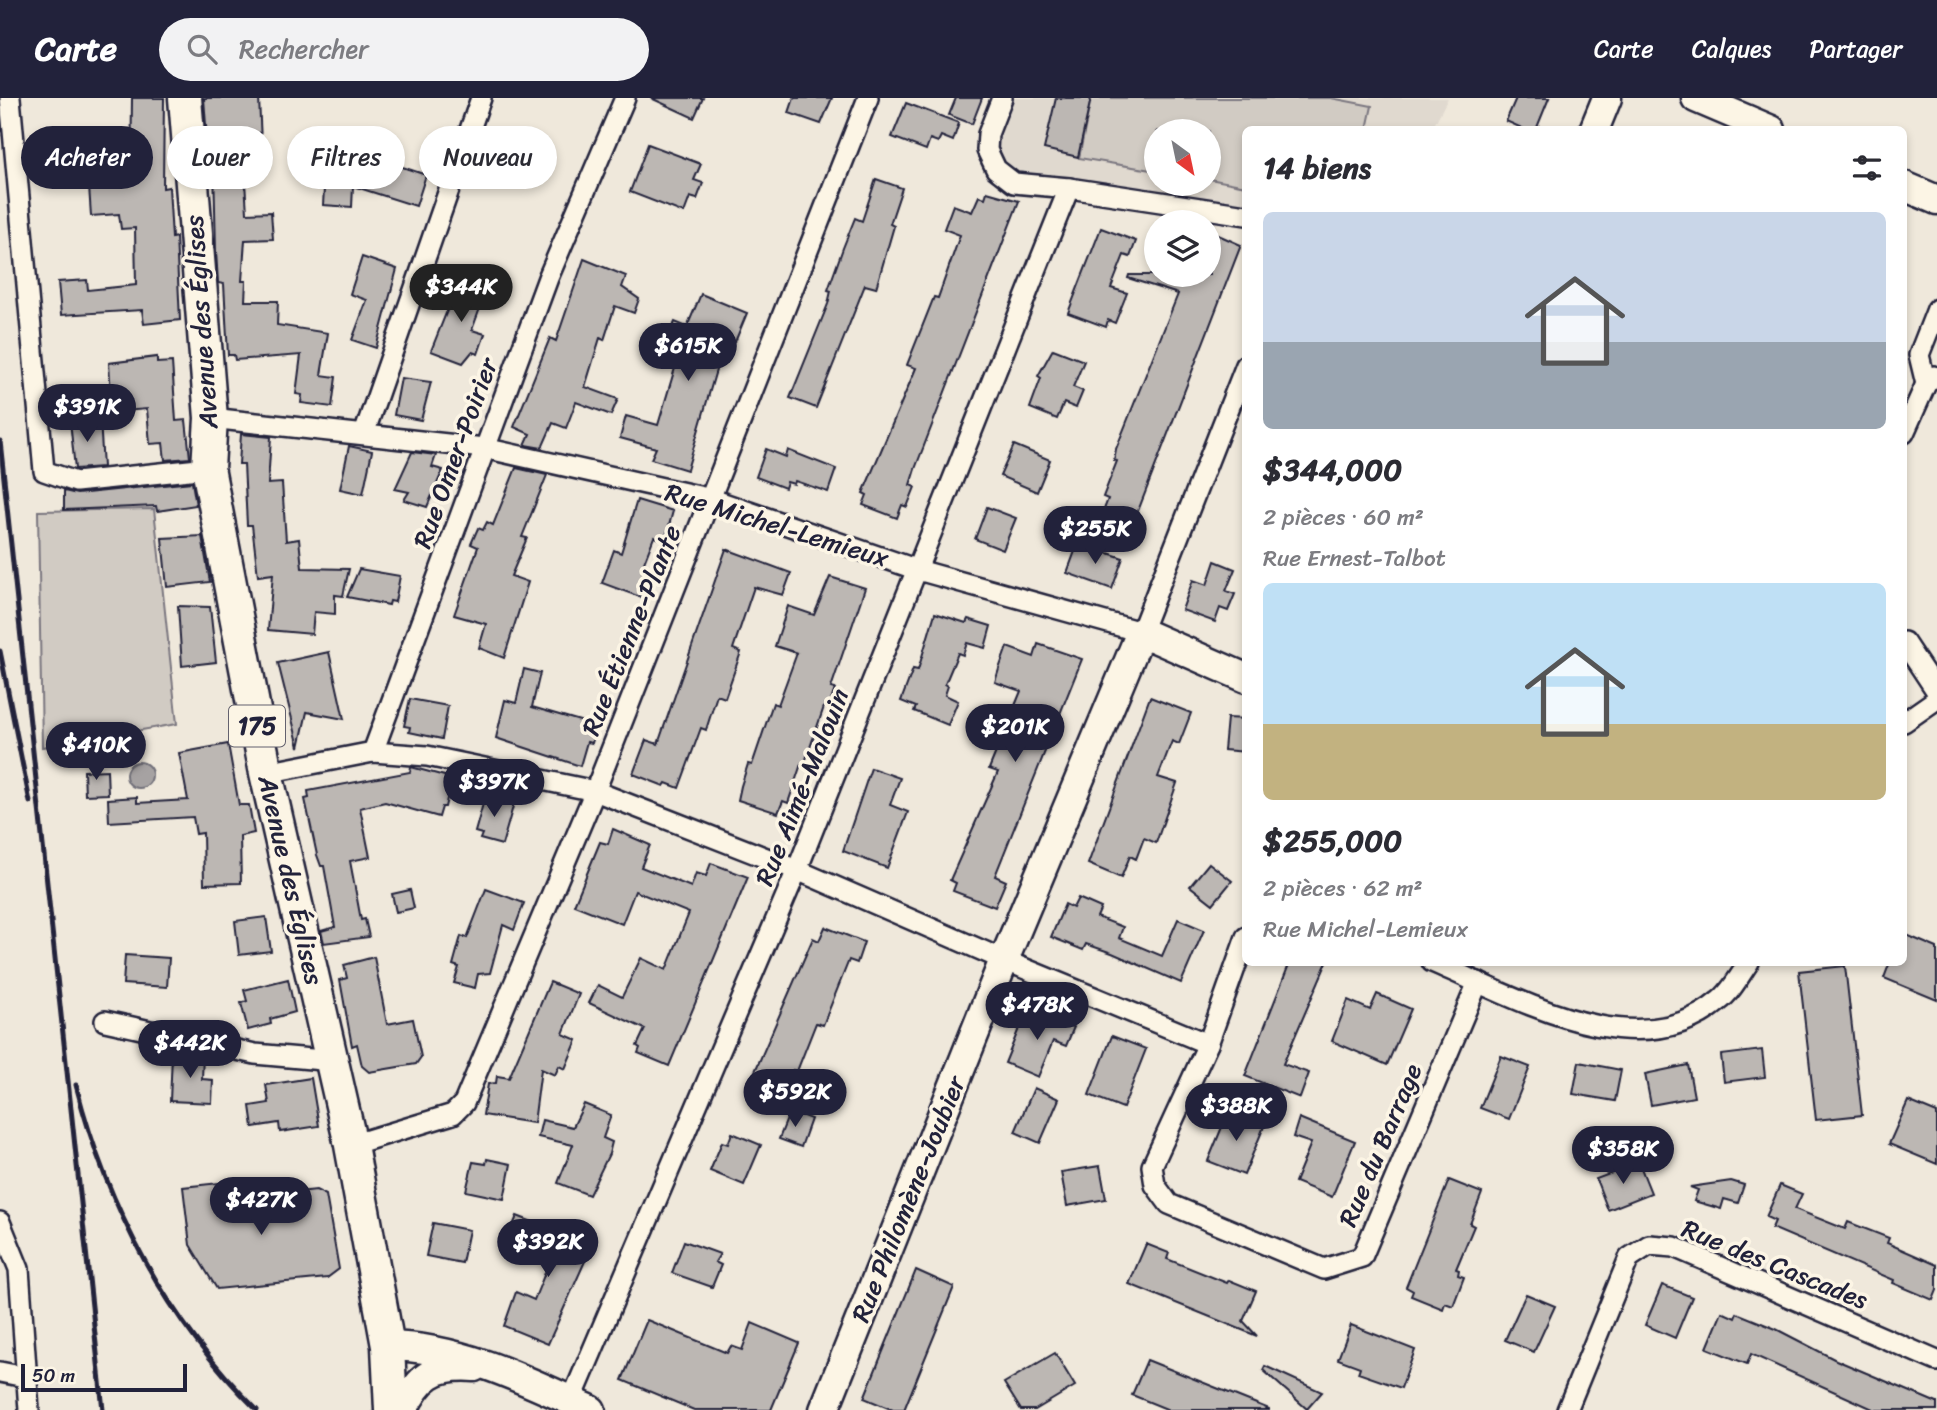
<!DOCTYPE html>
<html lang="fr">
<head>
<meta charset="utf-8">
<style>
	body { margin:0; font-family:Sriracha,sans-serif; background:#f2f2f3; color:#2b2b33; height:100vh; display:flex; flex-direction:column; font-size:26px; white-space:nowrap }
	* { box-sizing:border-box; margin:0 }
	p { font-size:23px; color:#7c7c81 }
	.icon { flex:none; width:38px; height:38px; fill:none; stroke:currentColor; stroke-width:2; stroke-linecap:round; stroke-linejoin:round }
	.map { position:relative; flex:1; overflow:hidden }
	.panel { position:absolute; left:1242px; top:28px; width:665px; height:840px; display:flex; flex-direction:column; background:#fff; border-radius:10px; box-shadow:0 4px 10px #0003 }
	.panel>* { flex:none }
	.hud { position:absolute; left:21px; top:28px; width:665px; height:63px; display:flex; gap:14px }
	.needle { width:46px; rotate:147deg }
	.fabs { position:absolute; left:1144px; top:21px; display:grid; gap:14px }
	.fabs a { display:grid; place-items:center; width:77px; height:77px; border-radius:50%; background:#fff; box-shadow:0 4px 10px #0003; font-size:35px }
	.scale { position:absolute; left:21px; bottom:18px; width:166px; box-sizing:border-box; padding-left:7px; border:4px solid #22223b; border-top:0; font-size:19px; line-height:24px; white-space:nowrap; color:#22223b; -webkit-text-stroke:5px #fcf5e5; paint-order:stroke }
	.price { position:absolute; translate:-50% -60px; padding:0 16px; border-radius:24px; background:#22223b; color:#fff; font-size:23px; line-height:46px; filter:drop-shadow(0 2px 4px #0008) }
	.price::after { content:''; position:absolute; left:50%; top:42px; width:21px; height:16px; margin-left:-10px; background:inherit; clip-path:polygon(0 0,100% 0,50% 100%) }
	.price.current { background:#222; color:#fff }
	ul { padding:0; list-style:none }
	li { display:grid; align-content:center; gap:14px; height:371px; padding:0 21px }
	li span { display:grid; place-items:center; height:217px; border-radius:10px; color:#555 }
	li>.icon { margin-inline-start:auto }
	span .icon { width:126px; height:126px; fill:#fffc; stroke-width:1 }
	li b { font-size:30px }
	h2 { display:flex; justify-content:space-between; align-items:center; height:84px; padding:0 21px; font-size:30px }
	.pill { padding:0 24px; border-radius:32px; background:#fff; box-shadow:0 4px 10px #0003; font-size:24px; line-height:63px }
	.pill.current { background:#22223b; color:#fff }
	header { display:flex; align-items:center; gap:42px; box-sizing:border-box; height:98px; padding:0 35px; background:#22223b; color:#fff }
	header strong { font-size:33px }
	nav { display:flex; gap:38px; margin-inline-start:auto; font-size:24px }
	.search { width:490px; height:63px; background:#f2f2f3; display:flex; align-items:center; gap:18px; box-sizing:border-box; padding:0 24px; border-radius:38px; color:#7c7c81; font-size:26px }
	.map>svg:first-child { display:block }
	.built { fill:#e0d9cf; fill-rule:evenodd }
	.green { fill:#d1cbc3; stroke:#7a767f; stroke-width:2 }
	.water { fill:#a6a2a2; stroke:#716f79; stroke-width:2 }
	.building { fill:#bcb7b3; stroke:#22223b; stroke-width:2 }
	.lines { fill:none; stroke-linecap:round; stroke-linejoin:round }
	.street-casing { stroke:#22223b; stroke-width:24 }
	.secondary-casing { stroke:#22223b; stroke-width:33 }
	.primary-casing { stroke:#22223b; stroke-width:37 }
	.street { stroke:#fcf5e5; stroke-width:19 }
	.secondary { stroke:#fcf5e5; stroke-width:28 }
	.primary { stroke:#fcf5e5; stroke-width:32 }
	.rail { stroke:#22223b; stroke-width:5 }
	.labels { text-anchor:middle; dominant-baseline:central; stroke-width:7; stroke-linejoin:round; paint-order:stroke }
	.shield { fill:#fcf5e5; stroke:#63616e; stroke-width:2 }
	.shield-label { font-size:24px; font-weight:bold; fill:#22223b }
	.street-label { font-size:26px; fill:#22223b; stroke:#fcf5e5 }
</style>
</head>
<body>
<header>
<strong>Carte</strong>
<div class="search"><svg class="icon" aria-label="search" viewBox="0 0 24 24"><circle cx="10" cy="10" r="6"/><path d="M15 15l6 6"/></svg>Rechercher</div>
<nav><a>Carte</a><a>Calques</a><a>Partager</a></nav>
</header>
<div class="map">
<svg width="1937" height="1312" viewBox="0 0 1937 1312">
	<rect width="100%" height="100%" fill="#efe8db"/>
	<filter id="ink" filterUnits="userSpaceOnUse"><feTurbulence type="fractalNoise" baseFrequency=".0143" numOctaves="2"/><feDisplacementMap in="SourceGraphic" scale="14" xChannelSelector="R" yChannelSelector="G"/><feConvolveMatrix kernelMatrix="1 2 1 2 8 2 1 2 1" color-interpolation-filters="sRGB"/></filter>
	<g filter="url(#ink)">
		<path class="built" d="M1001,0h447l-16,31 -186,1v85l-232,-32 -26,-49zM1157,33h52v53h-52z"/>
		<g class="green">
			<polygon points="1091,0 1331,0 1372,8 1367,31 1246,32 1246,88 1209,81 1209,33 1157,33 1157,73 1079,60"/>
			<polygon points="154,411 177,626 42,649 38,413"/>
		</g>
		<circle class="water" cx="139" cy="677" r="13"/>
		<g class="building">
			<polygon points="132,0 164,0 163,90 169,89 172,140 176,139 180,222 144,226 142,212 61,217 58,184 87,182 88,192 136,187 135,130 121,131 119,116 91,118 89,88 131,84"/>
			<polygon points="204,0 259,0 262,67 244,68 247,115 271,114 273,141 245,142 242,183 246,183 245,203 278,203 277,227 328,235 321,277 336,279 332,309 301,305 302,297 296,296 301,257 235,262 234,257 228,257 224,186 218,185 216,153 214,69 209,69"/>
			<polygon points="651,0 703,0 694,20"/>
			<polygon points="794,0 832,0 821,26 789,15"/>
			<polygon points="956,0 982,0 972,26 949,17"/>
			<polygon points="1056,0 1091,0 1078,59 1044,51"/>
			<polygon points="1516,0 1549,0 1536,32 1526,32 1506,23"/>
			<polygon points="906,5 959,25 953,43 941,38 938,44 930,41 926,52 892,39"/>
			<polygon points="87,41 88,79 51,80 52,43"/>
			<polygon points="648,46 701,66 694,82 703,85 697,101 690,99 684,115 630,94"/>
			<polygon points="341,57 370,58 426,77 416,108 353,88 352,109 323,107 325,74 340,75"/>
			<polygon points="876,81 902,90 890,126 894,128 876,190 865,187 816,310 790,300 828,206 831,193 828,192 843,150 855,120 862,123"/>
			<polygon points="987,94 1019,103 915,371 910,387 915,389 907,409 902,407 897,420 863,407 867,397 863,395 916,270 907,267 934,199 938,200 960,137 944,131 953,107 972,114 979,98 985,100"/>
			<polygon points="1101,130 1136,143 1130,159 1124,157 1111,190 1127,195 1115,225 1108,222 1106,229 1068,215"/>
			<polygon points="1216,136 1241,147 1133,426 1103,414 1108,401 1103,399 1117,363 1114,362 1116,351 1178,196 1128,180 1129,177 1209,177 1209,152"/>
			<polygon points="362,159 397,171 376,250 352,242 367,202 350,196"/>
			<polygon points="584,161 626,178 622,189 639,201 634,215 615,208 604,242 600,240 585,289 618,301 611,317 576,304 566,330 553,325 542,350 525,347 530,336 514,329 550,240 556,243"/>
			<polygon points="460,180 487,191 472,232 485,236 478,256 472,254 463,265 431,253"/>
			<polygon points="701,196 747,215 735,244 725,241 687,372 651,361 656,350 620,340 626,318 658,327 681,250 665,246 675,224 687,229"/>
			<polygon points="1053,251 1084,263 1073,289 1083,293 1076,310 1064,305 1057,321 1030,310 1041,280 1038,278"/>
			<polygon points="157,259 157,265 172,264 176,323 186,322 190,360 165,362 163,345 150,346 147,311 112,314 109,265"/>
			<polygon points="401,280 431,284 421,322 394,317"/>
			<polygon points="100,321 103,369 75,371 70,323"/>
			<polygon points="241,336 271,339 268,386 282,385 286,443 299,441 302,470 349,471 343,498 335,497 335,516 314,514 312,536 268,532 273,476 258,478 252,427 247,427 244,366 239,366"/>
			<polygon points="1014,347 1050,362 1037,394 1000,378"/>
			<polygon points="349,348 372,353 363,396 340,391"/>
			<polygon points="766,351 786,359 788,352 836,371 828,394 795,383 794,386 787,384 785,390 756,379"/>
			<polygon points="412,354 436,357 432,369 443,372 427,409 404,402 409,394 395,391"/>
			<polygon points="516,370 547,377 522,439 527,440 511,478 528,484 504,560 479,550 486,526 454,517 478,449 471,446 478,430 483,432 487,424 493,427"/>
			<polygon points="192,384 196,407 157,413 156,408 64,412 64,393 77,396"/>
			<polygon points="637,402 673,413 665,442 654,439 642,470 650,472 640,499 602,485 614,452 621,455"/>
			<polygon points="987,409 1016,420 1003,452 975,441"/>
			<polygon points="202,438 210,484 167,489 162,440"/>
			<polygon points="1078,445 1123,460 1112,491 1067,475"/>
			<polygon points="726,451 791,475 783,497 754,489 733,551 741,554 725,600 717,597 706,632 701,630 679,690 666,685 664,688 633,676 646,642 658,646"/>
			<polygon points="1215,463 1235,471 1226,493 1235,496 1228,513 1220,510 1215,524 1182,512 1193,482 1207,487"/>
			<polygon points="359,471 400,478 395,504 390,503 389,507 347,499"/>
			<polygon points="830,479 865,490 831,590 835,591 829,608 825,606 804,667 801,666 788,705 783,703 778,715 738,702 741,688 748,666 752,667 773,605 778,607 797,555 775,548 788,508 814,517"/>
			<polygon points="178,508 210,509 216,564 182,568"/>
			<polygon points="935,515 966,525 968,521 991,528 985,550 967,545 963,557 958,555 945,586 948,588 945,597 958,603 948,627 914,613 916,609 901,603 913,571 918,572"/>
			<polygon points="1038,546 1082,561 995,778 1006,783 995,809 953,793 956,785 950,782 998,674 989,671 1021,593 995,584 999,571 1007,549 1034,559"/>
			<polygon points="329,554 344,621 307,614 299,649 278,565"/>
			<polygon points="524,571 540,575 532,609 597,628 592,645 587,644 580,668 496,640 505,602 516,605"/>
			<polygon points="1150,599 1191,615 1179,646 1172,643 1158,679 1177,685 1156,745 1144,740 1136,761 1130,758 1121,780 1088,766"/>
			<polygon points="410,601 448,608 442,641 409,634 410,629 404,628"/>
			<polygon points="1227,620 1246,621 1246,654 1224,652"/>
			<polygon points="228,646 239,707 249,707 254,735 240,738 241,785 204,786 203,735 196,736 193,719 109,724 108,701 137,699 137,705 188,702 179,655"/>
			<polygon points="411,669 452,680 445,709 442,709 439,719 385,704 360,710 370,759 350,763 361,822 365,821 369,839 324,845 321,833 335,829 324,768 321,768 317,757 305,701 309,700 308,693 410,674"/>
			<polygon points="871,670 900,680 890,707 908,714 887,770 843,753"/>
			<polygon points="107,672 108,696 85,697 84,673"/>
			<polygon points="486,695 514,705 502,747 480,741 482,736 475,734"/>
			<polygon points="613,731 650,747 641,769 691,789 696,775 706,778 711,765 748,779 669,968 638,955 640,950 637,948 645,931 589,905 598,887 622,899 641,860 666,872 689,815 635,793 622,826 574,807 600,744 608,746"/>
			<polygon points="1209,765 1232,783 1213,806 1190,788"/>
			<polygon points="486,791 524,805 514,832 503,827 490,875 478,876 475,890 454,885 459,869 453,867 461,838 467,840"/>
			<polygon points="410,792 414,810 396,814 392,796"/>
			<polygon points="1078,800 1101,810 1097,819 1123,829 1119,840 1162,858 1178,821 1204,832 1181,885 1112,855 1086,846 1083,852 1051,839 1065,806 1073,810"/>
			<polygon points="266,819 271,853 239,857 235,823"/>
			<polygon points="825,829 864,844 857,865 849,862 823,927 816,925 797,973 793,972 781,1000 749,987 813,840 819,843"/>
			<polygon points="1904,836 1937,850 1937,902 1884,880 1890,864 1904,864"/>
			<polygon points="125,857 169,860 167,889 123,886"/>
			<polygon points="374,859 387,926 413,921 421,959 416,966 369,974 362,968 357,946 352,948 340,882 347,880 344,867"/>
			<polygon points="1290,864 1327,864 1283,966 1309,975 1300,1000 1245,978"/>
			<polygon points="1845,868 1862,1017 1816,1022 1799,873"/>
			<polygon points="288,881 295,914 270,921 271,926 248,932 241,905 247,903 244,892"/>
			<polygon points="550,884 579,896 563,936 577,942 565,971 559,968 555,977 541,971 534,1025 483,1017 488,986 496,985 497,978 509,980"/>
			<polygon points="1377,896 1411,911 1387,967 1332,943 1348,902 1370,912"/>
			<polygon points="1031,912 1074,929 1066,948 1053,943 1038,979 1005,965 1022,923 1026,925"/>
			<polygon points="1112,938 1146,951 1123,1010 1089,997"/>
			<polygon points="1762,952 1765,979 1724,984 1721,957"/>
			<polygon points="172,957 203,957 202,981 213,982 212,1005 170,1003"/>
			<polygon points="1501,958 1530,969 1509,1021 1480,1010"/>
			<polygon points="1579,964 1621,972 1615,1003 1573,996"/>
			<polygon points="1688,967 1694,999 1651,1007 1645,976"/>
			<polygon points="311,980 319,1028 280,1034 279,1025 253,1029 250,1008 269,1005 266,987"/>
			<polygon points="1034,990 1059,1001 1040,1045 1015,1034"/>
			<polygon points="1908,1003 1937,1015 1937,1066 1889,1046"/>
			<polygon points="584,1006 611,1017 603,1040 612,1044 609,1056 589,1097 558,1085 573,1047 538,1039 542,1022 573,1029"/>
			<polygon points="1229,1012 1265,1026 1244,1077 1208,1063"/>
			<polygon points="790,1013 811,1021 801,1049 779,1041"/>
			<polygon points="1299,1020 1355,1043 1332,1099 1295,1084 1311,1045 1293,1039"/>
			<polygon points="732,1035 761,1047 744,1087 710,1073 722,1044 728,1046"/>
			<polygon points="487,1061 511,1066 504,1101 466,1093 473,1064 486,1066"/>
			<polygon points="1639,1065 1651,1095 1608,1112 1596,1081"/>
			<polygon points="1100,1068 1106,1101 1067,1108 1061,1074"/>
			<polygon points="1449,1082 1482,1095 1470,1126 1474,1128 1456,1171 1459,1172 1458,1177 1464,1179 1453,1208 1445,1205 1443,1211 1411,1198 1413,1193 1406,1189"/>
			<polygon points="1731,1083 1744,1087 1738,1105 1724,1101 1721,1111 1694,1103 1698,1092 1690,1089"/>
			<polygon points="219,1085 221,1103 316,1092 326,1097 339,1171 327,1180 217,1191 190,1147 183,1089"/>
			<polygon points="1780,1087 1802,1096 1795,1111 1845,1131 1848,1124 1889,1140 1887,1145 1937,1167 1937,1192 1933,1202 1893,1185 1894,1182 1772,1130 1775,1123 1766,1119"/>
			<polygon points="517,1118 543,1128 545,1124 594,1143 548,1246 504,1228 516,1194 534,1202 553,1155 547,1153 549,1149 510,1135"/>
			<polygon points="433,1125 469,1132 462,1165 426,1158"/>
			<polygon points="684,1143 720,1156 715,1164 721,1167 712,1189 672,1175"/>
			<polygon points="1146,1146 1169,1155 1167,1161 1227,1185 1229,1182 1256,1193 1243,1223 1257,1238 1129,1186"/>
			<polygon points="916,1172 954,1189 904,1312 893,1312 864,1300"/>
			<polygon points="1662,1187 1692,1199 1675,1240 1645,1227"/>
			<polygon points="1526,1196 1555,1208 1534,1254 1505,1242"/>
			<polygon points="1722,1214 1735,1220 1737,1215 1776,1231 1836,1262 1937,1305 1937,1312 1875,1312 1751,1256 1747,1266 1707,1250"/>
			<polygon points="647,1222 727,1255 731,1248 742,1252 752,1225 799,1245 771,1312 694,1312 622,1282"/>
			<polygon points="1351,1227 1415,1252 1401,1290 1358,1275 1360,1269 1338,1261"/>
			<polygon points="1055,1255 1075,1288 1035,1312 1021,1312 1004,1285"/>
			<polygon points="1147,1262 1269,1311 1269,1312 1169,1312 1132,1297"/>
			<polygon points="1265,1268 1322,1294 1307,1311 1263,1272"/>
		</g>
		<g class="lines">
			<defs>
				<g id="street">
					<polyline points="10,0 44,373 76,384 208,370"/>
					<polyline points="1002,0 988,36 987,52 996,71 1014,85 1069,90 1246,117"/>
					<polyline points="1926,286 1919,257 1937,211"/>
					<polyline points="211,320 484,350 712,401 918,472 1141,534 1246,267"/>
					<polyline points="1904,335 1926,286 1934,278"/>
					<polyline points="364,336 481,0"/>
					<polyline points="1904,544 1937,594"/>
					<polyline points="1904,624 1937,601"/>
					<polyline points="373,654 548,180 625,0"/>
					<polyline points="266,675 373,654 427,658 595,693 797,772 1004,862 1208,946"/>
					<polyline points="1246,839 1208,946 1152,1068 1155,1087 1169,1106 1324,1171 1362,1159 1478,884"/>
					<path d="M1432,864c83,35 206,108 287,39 12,-9 21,-26 30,-39"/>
					<polyline points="105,923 255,956 334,963"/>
					<polyline points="351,1047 453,1016 464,1005 595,693 868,0"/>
					<polyline points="0,1124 19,1171 29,1312"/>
					<polyline points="0,1274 25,1279"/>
					<polyline points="571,1303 797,772 1069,90"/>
					<polyline points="1567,1312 1629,1160 1649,1147 1674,1149 1937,1263"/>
				</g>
				<g id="secondary">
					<polyline points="1696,0 1771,32"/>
					<polyline points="1594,32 1607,0"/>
					<polyline points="1904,88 1937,102"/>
					<path d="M388,1248c71,1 138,34 203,64"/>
					<path d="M403,1312c16,-34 32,-46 71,-43"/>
					<polyline points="824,1312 1004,862 1141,534 1246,580"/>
				</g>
				<polyline id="primary" points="185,0 211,320 208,370 266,675 351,1047 388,1248 391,1312"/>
			</defs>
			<use href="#street" class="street-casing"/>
			<use href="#secondary" class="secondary-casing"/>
			<use href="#primary" class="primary-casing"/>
			<use href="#street" class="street"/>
			<use href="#secondary" class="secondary"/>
			<use href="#primary" class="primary"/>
			<g class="rail">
				<polyline points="0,343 103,1312"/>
				<polyline points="0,553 30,704"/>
				<path d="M76,987c31,122 91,236 181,325"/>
			</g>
		</g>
	</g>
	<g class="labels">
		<rect class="shield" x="229" y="607.5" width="56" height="41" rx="5"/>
		<g class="shield-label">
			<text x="257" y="628">175</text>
		</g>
		<g class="street-label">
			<text transform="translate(201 224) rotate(-94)">Avenue des Églises</text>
			<text transform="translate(455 355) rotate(-70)">Rue Omer-Poirier</text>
			<text transform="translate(777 427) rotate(17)">Rue Michel-Lemieux</text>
			<text transform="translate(631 532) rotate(-68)">Rue Étienne-Plante</text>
			<text transform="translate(802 689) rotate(-68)">Rue Aimé-Malouin</text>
			<text transform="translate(291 782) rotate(77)">Avenue des Églises</text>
			<text transform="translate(1380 1047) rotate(-67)">Rue du Barrage</text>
			<text transform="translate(908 1101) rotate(-68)">Rue Philomène-Joubier</text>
			<text transform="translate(1775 1166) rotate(22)">Rue des Cascades</text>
		</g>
	</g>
</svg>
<div class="fabs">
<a><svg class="needle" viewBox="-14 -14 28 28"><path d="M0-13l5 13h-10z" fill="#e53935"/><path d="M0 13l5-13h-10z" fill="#7c7c81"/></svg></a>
<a><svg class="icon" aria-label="layers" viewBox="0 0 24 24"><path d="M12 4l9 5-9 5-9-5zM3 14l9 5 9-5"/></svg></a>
</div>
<div class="scale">50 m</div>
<b class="price current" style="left:461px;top:226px">$344K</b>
<b class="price" style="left:688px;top:285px">$615K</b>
<b class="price" style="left:87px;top:346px">$391K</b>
<b class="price" style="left:1095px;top:468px">$255K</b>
<b class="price" style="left:1015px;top:666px">$201K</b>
<b class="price" style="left:96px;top:684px">$410K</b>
<b class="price" style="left:494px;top:721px">$397K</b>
<b class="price" style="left:1037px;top:944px">$478K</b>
<b class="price" style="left:190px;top:982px">$442K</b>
<b class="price" style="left:795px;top:1031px">$592K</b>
<b class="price" style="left:1236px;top:1045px">$388K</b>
<b class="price" style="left:1623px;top:1088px">$358K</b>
<b class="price" style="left:261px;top:1139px">$427K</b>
<b class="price" style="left:548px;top:1181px">$392K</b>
<div class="hud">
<a class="pill current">Acheter</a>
<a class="pill">Louer</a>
<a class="pill">Filtres</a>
<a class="pill">Nouveau</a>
</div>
<section class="panel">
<h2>14 biens<svg class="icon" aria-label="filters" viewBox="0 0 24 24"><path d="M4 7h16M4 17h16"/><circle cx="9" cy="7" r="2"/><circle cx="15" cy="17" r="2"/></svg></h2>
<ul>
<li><span style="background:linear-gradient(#c9d6e8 60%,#9aa5b1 0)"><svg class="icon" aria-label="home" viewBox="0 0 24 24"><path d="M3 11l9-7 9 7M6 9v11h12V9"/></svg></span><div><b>$344,000</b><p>2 pièces · 60 m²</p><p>Rue Ernest-Talbot</p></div></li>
<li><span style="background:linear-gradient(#bfe0f5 65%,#c2b280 0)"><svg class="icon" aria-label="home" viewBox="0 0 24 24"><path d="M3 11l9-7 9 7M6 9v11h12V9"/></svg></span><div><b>$255,000</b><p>2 pièces · 62 m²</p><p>Rue Michel-Lemieux</p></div></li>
</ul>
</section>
</div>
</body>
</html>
